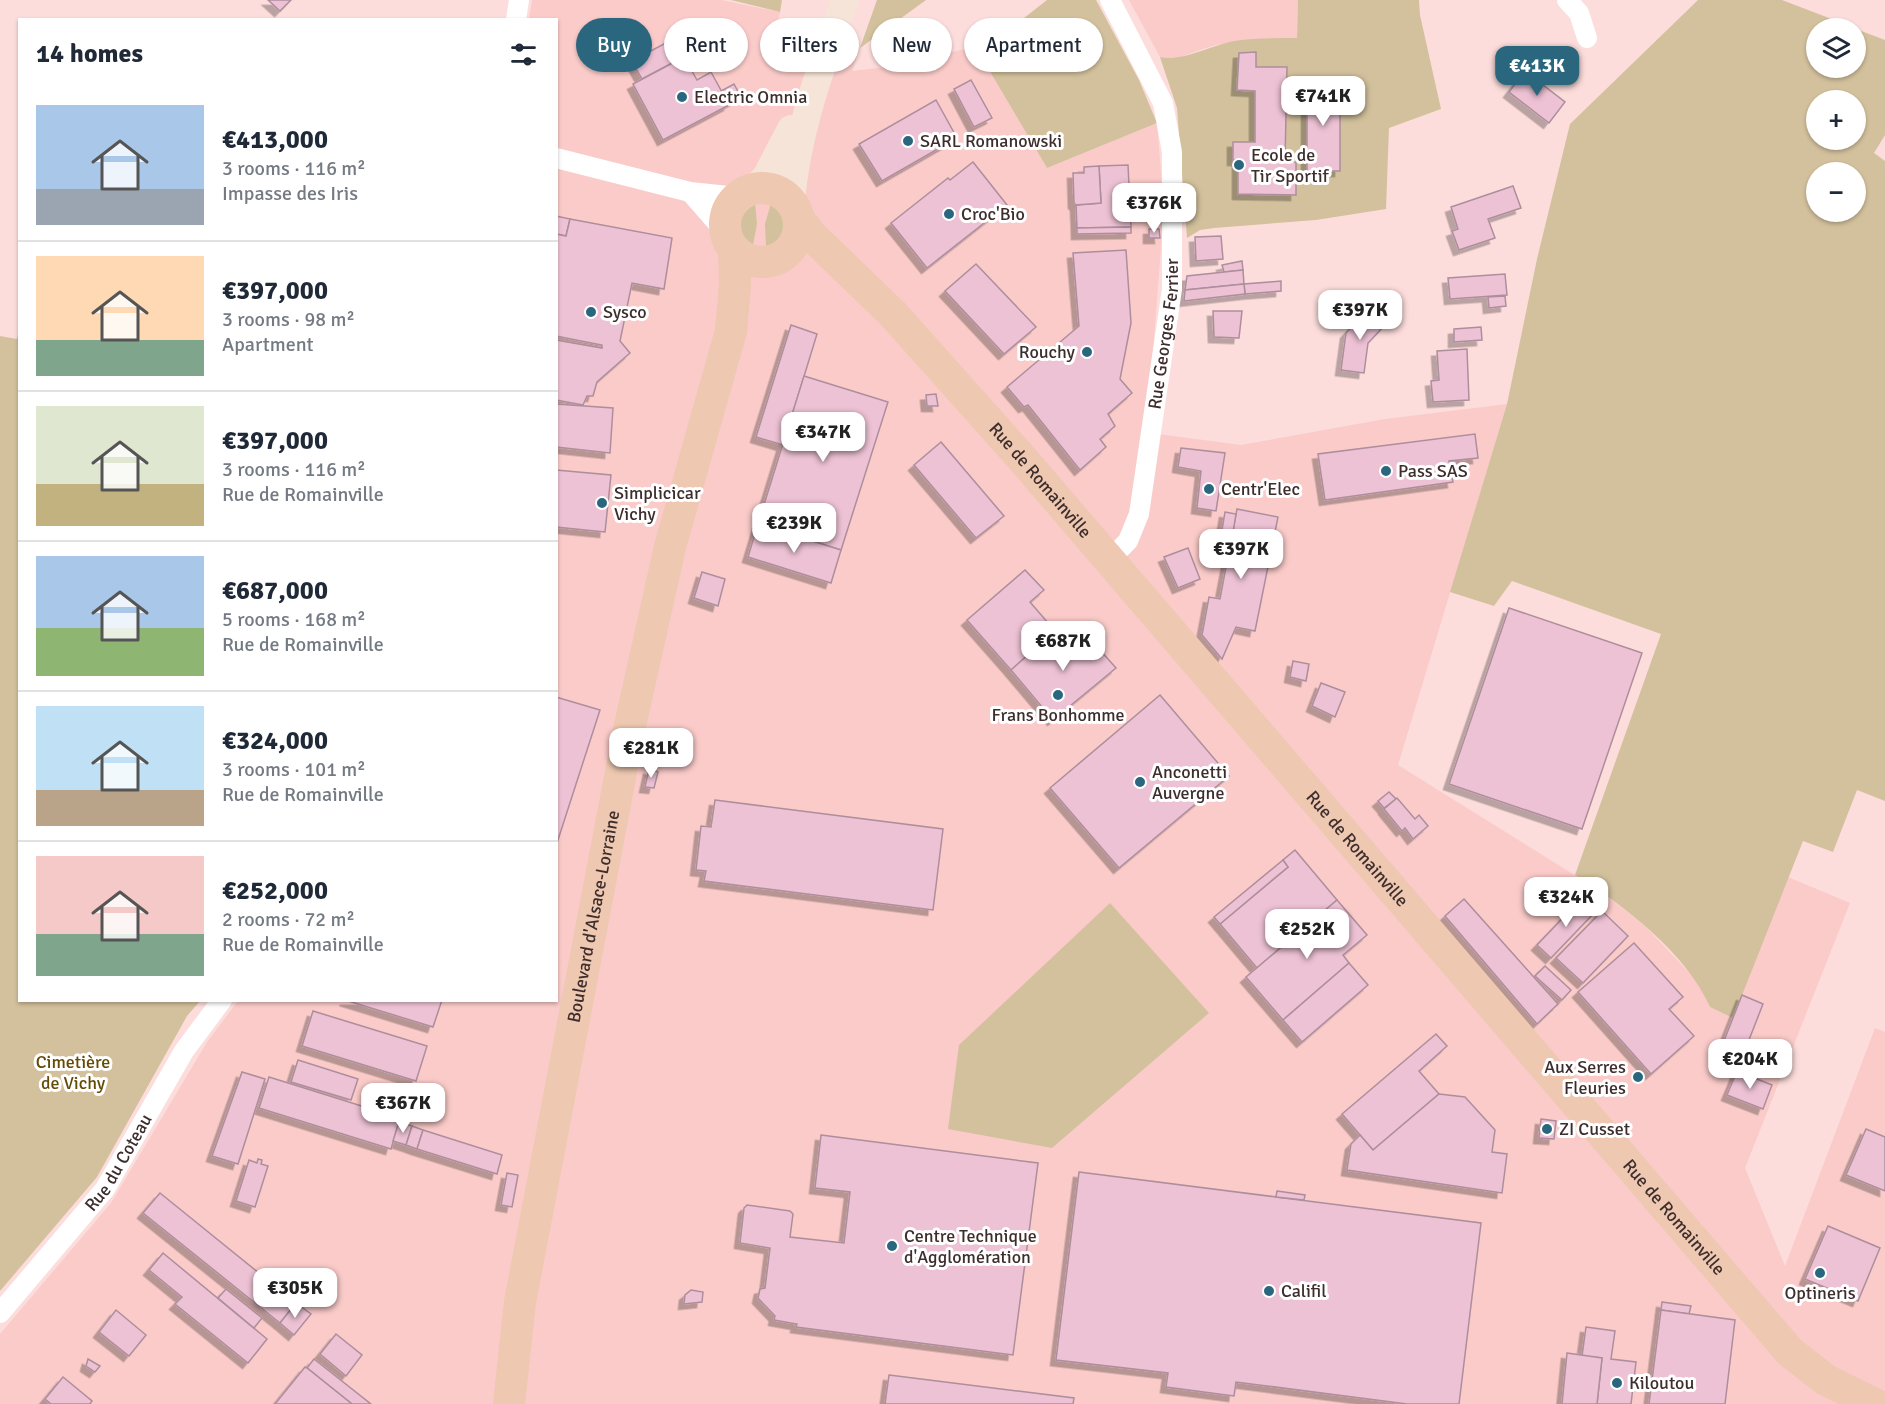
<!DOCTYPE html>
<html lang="en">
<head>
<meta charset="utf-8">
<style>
	body { margin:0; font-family:Signika,sans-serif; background:#f6f6f7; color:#1f2937; height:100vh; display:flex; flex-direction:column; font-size:22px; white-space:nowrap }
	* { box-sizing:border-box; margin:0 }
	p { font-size:20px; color:#747a83 }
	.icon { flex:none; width:33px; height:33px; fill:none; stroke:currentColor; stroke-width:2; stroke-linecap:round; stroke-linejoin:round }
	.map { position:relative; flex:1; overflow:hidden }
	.side { position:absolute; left:18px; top:18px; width:540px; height:984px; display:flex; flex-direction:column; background:#fff; border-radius:0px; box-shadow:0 2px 4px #0004 }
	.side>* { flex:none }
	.hud { position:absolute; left:576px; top:18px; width:570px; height:54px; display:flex; gap:12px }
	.fabs { position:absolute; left:1806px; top:18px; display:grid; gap:12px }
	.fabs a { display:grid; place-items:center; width:60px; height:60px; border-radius:50%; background:#fff; box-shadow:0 2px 4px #0004; font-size:30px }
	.price { position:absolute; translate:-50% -51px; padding:0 14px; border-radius:12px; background:#fff; color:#222; font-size:20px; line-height:39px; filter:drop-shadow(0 2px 3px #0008) }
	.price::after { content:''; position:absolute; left:50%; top:36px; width:18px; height:14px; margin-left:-9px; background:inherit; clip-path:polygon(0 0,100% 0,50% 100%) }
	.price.active { background:#2a677e; color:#fff }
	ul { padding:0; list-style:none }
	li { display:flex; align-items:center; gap:18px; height:150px; padding:0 18px }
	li+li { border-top:2px solid #e0e1e3 }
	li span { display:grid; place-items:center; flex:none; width:168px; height:120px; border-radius:0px; color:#555 }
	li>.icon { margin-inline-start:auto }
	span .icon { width:72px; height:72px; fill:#fffc; stroke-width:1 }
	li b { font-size:26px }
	h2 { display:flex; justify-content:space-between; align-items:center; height:72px; padding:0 18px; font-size:26px }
	.pill { padding:0 21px; border-radius:27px; background:#fff; box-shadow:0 2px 4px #0004; font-size:21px; line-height:54px }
	.pill.active { background:#2a677e; color:#fff }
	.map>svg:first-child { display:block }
	.built { fill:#facbc9 }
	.green { fill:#d3c19d; fill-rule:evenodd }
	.building { fill:#edc2d4; stroke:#ae8e9c; stroke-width:1.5; filter:url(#shadow) }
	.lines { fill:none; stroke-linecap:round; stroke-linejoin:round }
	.street { stroke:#fff; stroke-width:20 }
	.secondary { stroke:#f6e4d8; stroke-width:28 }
	.primary { stroke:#eec8b1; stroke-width:32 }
	.poi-dot { fill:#2a677e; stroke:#fff; stroke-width:2 }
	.labels { text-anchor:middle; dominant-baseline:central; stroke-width:6; stroke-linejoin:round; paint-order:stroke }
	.poi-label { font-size:18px; fill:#3d2e2d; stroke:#fff; text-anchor:start }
	.street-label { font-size:18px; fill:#3d2e2d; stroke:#fff }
	.park-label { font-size:18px; fill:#654a04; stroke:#fff }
</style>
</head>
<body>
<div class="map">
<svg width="1885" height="1404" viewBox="0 0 1885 1404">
	<defs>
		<filter id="shadow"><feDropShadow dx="-5.5" dy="5.5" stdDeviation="0" flood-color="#0004"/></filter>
	</defs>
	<rect width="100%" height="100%" fill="#fcdddb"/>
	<g class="built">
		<polygon points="532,0 721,0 780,12 778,21 860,48 852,71 887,67 965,49 979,53 1047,168 1157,123 1164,209 1153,352 1143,432 1241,445 1385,419 1507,404 1398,765 1600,891 1643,924 1700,984 1710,1007 1733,1017 1788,877 1850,903 1745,1168 1785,1266 1875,1028 1885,1032 1885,1404 0,1404 0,1334 111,1203 207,1042 238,1001 556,1000 556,20 529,19"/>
		<polygon points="1129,0 1298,0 1297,38 1240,40 1212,46 1171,60 1160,57"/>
	</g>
	<g class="green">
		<polygon points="731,0 782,0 780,12"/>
		<polygon points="877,0 926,0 860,48"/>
		<polygon points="1047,0 1096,0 1139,80 1157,123 1047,168 979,53"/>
		<path d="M1298,0h121l1,15 21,94 -52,19 -3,81 -70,11 -102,8 -14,2 -13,8 -10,-130 -17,-51c22,6 57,-15 81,-17 19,-2 38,-2 56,-2z"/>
		<path d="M1698,0h84l73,28h-39v40h40v-39l29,11v95l-11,18 11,8v640l-28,-11 -24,62 -30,-11 -70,177 -23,-11c-24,-54 -85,-101 -135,-132l86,-241 -149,-53 -18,25 -44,-14 57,-188 30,-145 33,-135zM1816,100h40v40h-40zM1816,172h40v40h-40z"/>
		<path d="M755,202l2,22 -4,21c-21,-9 -17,-35 2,-43z"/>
		<path d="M771,203c19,11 17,38 -5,43l-1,-22z"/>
		<polygon points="19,331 20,1000 200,1001 187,1016 97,1177 0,1291 0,336 17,339"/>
		<polygon points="1110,903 1209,1013 1052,1148 948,1129 959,1045"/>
	</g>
	<g class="building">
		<polygon points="268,0 291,0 280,11"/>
		<polygon points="675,38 685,56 642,79 632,61"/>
		<polygon points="1256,52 1256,67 1287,67 1285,162 1296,162 1296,195 1238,194 1238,160 1233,160 1233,142 1255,142 1255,91 1237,90 1239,53"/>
		<polygon points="684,57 697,80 711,72 729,105 663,140 633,84"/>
		<polygon points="1525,71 1565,102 1549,123 1509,92"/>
		<polygon points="971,80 992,118 974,127 954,89"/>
		<polygon points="1307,82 1340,84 1340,171 1307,171"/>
		<polygon points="734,84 741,97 728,104 721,91"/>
		<polygon points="936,100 957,138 882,181 859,144"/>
		<polygon points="973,162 1007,205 927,268 891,223 948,178 950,180"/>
		<polygon points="1128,165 1131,227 1077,228 1076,205 1101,203 1099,166"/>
		<polygon points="1099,166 1101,203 1076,205 1074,203 1073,173 1084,173 1084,167"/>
		<polygon points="1513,186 1521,208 1488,219 1495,238 1459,250 1452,231 1458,229 1451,207"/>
		<polygon points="556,216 570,219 566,236 556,234"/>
		<polygon points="570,219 672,238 664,289 632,283 620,341 630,353 597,382 593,396 587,396 583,405 556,400 556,340 602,348 602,345 556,336 556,234 566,236"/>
		<polygon points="1131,227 1131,233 1077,234 1077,228"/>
		<polygon points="1149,229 1159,229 1160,238 1149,238"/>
		<polygon points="1221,236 1223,259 1196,261 1195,237"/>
		<polygon points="1126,250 1131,323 1120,379 1132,393 1108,414 1115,426 1100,439 1106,447 1080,470 1028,405 1024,407 1007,387 1079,326 1073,253"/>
		<polygon points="1242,261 1243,270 1224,272 1222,265"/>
		<polygon points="976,264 1036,327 1004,354 945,291"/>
		<polygon points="1243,270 1244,284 1185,290 1187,276"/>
		<polygon points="1505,274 1507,295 1450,299 1448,278"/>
		<polygon points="1281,281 1281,291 1245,294 1244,284"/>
		<polygon points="1244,284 1245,294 1184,301 1185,290"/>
		<polygon points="1505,296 1506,306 1489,308 1488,297"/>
		<polygon points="1369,308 1386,324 1368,343 1364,373 1341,370 1346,333"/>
		<polygon points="1213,311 1242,311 1239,338 1214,337"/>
		<polygon points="791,325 817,334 783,445 756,437"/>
		<polygon points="1481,327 1482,340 1454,342 1454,329"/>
		<polygon points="1467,349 1469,400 1433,402 1431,381 1439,380 1437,351"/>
		<polygon points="804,376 888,402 841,550 758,524"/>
		<polygon points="936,394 938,406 927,406 926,395"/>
		<polygon points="556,404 613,408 610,453 556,447"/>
		<polygon points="1475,434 1478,458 1449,461 1453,482 1325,500 1318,454"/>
		<polygon points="941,442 1004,516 976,538 914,465"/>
		<polygon points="1181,448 1225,453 1216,511 1197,508 1201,471 1178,467"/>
		<polygon points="556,470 611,475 605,532 556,527"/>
		<polygon points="1237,509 1278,517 1255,631 1236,627 1222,659 1202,635 1209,597 1220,599"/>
		<polygon points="1225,512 1236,514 1232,538 1221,536"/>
		<polygon points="758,524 841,550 831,583 748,557"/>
		<polygon points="1188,548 1200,579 1178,588 1164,557"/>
		<polygon points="1025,570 1044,590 1030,602 1055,631 1011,670 967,620"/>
		<polygon points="702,572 725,579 718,606 694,598"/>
		<polygon points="1509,608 1642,653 1582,829 1449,784"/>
		<polygon points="1055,631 1066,644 1083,631 1116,668 1053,720 1011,670"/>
		<polygon points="1293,661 1309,664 1306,681 1290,677"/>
		<polygon points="1321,683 1345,692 1335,717 1312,706"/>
		<polygon points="1160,695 1229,776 1119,868 1050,788"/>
		<polygon points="556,697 600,710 556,846"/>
		<polygon points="649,769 658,772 654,788 645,787"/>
		<polygon points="1389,792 1396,799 1384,808 1378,801"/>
		<polygon points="1397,798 1415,819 1419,815 1428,826 1413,839 1405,828 1402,831 1384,809"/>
		<polygon points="715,800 943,829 933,910 704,881 706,871 696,870 701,826 711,827"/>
		<polygon points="1295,850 1337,900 1257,968 1220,924 1288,867 1283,860"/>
		<polygon points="1283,860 1288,867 1220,924 1214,917"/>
		<polygon points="1464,899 1558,1004 1537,1024 1445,916"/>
		<polygon points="1581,899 1595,912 1551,958 1537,945"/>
		<polygon points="1337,900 1367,935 1343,955 1349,963 1283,1020 1246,977"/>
		<polygon points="1602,911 1628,936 1583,983 1556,958"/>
		<polygon points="1634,943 1683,997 1669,1009 1694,1036 1651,1074 1578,992"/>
		<polygon points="1349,963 1368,985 1302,1042 1283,1020"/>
		<polygon points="1545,966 1571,990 1562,1000 1535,976"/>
		<polygon points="1742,995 1763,1004 1745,1050 1741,1049 1737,1057 1720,1051"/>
		<polygon points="345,1000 442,1000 433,1027"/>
		<polygon points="313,1011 427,1046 416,1081 302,1046"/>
		<polygon points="1436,1034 1447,1046 1419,1071 1439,1094 1373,1150 1342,1114"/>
		<polygon points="298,1060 358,1079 351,1100 291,1082"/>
		<polygon points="1737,1071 1772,1085 1763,1109 1727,1095"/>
		<polygon points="242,1072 265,1079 238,1164 212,1156"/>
		<polygon points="269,1077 400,1118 391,1149 259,1108"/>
		<polygon points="1439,1094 1465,1097 1495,1130 1492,1152 1507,1154 1502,1193 1347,1170 1351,1144 1360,1135 1373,1150"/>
		<polygon points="1541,1119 1556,1121 1554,1139 1539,1138"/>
		<polygon points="399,1122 412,1126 406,1145 393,1141"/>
		<polygon points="412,1126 423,1130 417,1149 406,1145"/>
		<polygon points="1866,1129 1885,1137 1885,1191 1846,1175"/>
		<polygon points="423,1130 502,1155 497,1174 417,1149"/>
		<polygon points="821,1135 1038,1163 1013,1355 796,1327 797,1324 774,1320 775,1316 758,1298 760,1289 765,1288 770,1248 740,1243 744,1208 747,1205 790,1211 793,1214 790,1237 844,1243 850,1192 815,1188"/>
		<polygon points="258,1159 262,1160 261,1164 268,1166 255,1207 236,1201 249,1160 257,1163"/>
		<polygon points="1079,1172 1481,1223 1459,1404 1407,1404 1236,1382 1234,1396 1166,1387 1168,1373 1056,1360"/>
		<polygon points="507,1173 518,1175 512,1207 501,1205"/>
		<polygon points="1277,1191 1305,1195 1304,1200 1276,1197"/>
		<polygon points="160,1193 296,1303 280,1323 143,1213"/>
		<polygon points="1828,1226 1880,1248 1858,1301 1805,1279"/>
		<polygon points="163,1253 267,1339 248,1363 175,1304 182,1297 149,1270"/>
		<polygon points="226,1289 262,1318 254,1328 218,1298"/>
		<polygon points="691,1290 703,1292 702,1302 684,1304 685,1295"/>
		<polygon points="1662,1302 1691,1306 1689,1314 1661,1310"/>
		<polygon points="296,1303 311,1314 294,1335 280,1323"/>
		<polygon points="116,1310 146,1335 129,1356 99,1332"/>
		<polygon points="1661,1310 1735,1320 1725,1404 1649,1404"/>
		<polygon points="1586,1327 1615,1331 1611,1359 1636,1362 1631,1404 1597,1404 1602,1358 1582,1356"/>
		<polygon points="336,1334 362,1355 346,1376 320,1354"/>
		<polygon points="1567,1353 1602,1358 1597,1404 1562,1404"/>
		<polygon points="88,1359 100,1366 95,1372 86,1366"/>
		<polygon points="314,1359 371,1404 352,1404 307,1368"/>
		<polygon points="305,1367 307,1368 352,1404 275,1404"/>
		<polygon points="889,1375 1074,1398 1073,1404 885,1404"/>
		<polygon points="63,1377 92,1401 90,1404 51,1404 45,1399"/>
	</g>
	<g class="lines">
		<g class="street">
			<polyline points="1567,0 1579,13 1587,38"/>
			<polyline points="516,20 519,0"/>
			<polyline points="556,158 690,192 738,197"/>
			<polyline points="690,192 725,232"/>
			<path id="s1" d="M1109,560l19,-19 11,-27 33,-225v-137l-9,-49 -53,-103"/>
			<path id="s2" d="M0,1313l105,-124 79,-138 38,-51"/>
		</g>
		<g class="secondary">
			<polyline points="755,188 766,177 791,129"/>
			<path d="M791,201c6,-70 30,-135 54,-201"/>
		</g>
		<g class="primary">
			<circle cx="762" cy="225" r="37"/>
			<path id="s3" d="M799,219l11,15 83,80 126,141 771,897 36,28 49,24"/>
			<path id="s4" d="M509,1404l11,-102 109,-572 41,-183 61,-216 4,-46 -1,-36"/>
		</g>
	</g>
	<g class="poi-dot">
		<circle cx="682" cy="97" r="6"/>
		<circle cx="908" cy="141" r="6"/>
		<circle cx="1239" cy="165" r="6"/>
		<circle cx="949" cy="214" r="6"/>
		<circle cx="591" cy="312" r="6"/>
		<circle cx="1087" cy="352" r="6"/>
		<circle cx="1386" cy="471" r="6"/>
		<circle cx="1209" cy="489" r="6"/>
		<circle cx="602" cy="503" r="6"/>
		<circle cx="1058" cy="695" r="6"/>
		<circle cx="1140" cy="782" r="6"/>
		<circle cx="1638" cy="1077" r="6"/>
		<circle cx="1547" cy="1129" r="6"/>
		<circle cx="892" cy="1246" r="6"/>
		<circle cx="1820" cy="1273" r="6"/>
		<circle cx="1269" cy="1291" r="6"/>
		<circle cx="1617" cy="1383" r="6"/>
	</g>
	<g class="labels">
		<g class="poi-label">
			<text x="694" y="97">Electric Omnia</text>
			<text x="920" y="141">SARL Romanowski</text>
			<text x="1251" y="155">Ecole de<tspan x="1251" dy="21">Tir Sportif</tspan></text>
			<text x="961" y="214">Croc'Bio</text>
			<text x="603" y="312">Sysco</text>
			<text x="1075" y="352" text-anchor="end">Rouchy</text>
			<text x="1398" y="471">Pass SAS</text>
			<text x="1221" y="489">Centr'Elec</text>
			<text x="614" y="493">Simplicicar<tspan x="614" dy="21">Vichy</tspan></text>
			<text x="1058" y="715" text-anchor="middle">Frans Bonhomme</text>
			<text x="1152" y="772">Anconetti<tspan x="1152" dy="21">Auvergne</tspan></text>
			<text x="1626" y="1067" text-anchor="end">Aux Serres<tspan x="1626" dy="21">Fleuries</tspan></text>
			<text x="1559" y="1129">ZI Cusset</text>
			<text x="904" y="1236">Centre Technique<tspan x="904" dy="21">d'Agglomération</tspan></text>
			<text x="1281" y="1291">Califil</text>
			<text x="1820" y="1293" text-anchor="middle">Optineris</text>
			<text x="1629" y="1383">Kiloutou</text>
		</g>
		<g class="street-label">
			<text stroke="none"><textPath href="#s1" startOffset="238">Rue Georges Ferrier</textPath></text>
			<text stroke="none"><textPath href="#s3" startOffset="356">Rue de Romainville</textPath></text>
			<text stroke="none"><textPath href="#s3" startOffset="842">Rue de Romainville</textPath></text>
			<text stroke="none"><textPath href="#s4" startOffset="495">Boulevard d'Alsace-Lorraine</textPath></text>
			<text stroke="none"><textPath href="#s2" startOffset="192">Rue du Coteau</textPath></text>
			<text stroke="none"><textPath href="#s3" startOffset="1328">Rue de Romainville</textPath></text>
		</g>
		<g class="park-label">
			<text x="73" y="1062">Cimetière<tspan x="73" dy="21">de Vichy</tspan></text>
		</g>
	</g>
</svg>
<div class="fabs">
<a><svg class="icon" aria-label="layers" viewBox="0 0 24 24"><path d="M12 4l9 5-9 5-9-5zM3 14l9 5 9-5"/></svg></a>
<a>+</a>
<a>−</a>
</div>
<b class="price active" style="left:1537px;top:97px">€413K</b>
<b class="price" style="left:1323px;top:127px">€741K</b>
<b class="price" style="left:1154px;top:234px">€376K</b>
<b class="price" style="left:1360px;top:341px">€397K</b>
<b class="price" style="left:823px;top:463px">€347K</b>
<b class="price" style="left:794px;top:554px">€239K</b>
<b class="price" style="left:1241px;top:580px">€397K</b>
<b class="price" style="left:1063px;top:672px">€687K</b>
<b class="price" style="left:651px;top:779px">€281K</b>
<b class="price" style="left:1566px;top:928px">€324K</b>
<b class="price" style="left:1307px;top:960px">€252K</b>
<b class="price" style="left:1750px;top:1090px">€204K</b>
<b class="price" style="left:403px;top:1134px">€367K</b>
<b class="price" style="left:295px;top:1319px">€305K</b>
<div class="hud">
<a class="pill active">Buy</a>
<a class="pill">Rent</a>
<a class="pill">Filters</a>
<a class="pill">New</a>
<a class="pill">Apartment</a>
</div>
<section class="side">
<h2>14 homes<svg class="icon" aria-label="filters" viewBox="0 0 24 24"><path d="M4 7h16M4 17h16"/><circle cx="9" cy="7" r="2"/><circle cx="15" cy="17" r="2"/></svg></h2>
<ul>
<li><span style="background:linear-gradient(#a9c7e8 70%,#9aa5b1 0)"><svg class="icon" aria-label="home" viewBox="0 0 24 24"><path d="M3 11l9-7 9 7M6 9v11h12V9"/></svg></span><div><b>€413,000</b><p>3 rooms · 116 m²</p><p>Impasse des Iris</p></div></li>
<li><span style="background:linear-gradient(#ffd9b3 70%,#7fa58c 0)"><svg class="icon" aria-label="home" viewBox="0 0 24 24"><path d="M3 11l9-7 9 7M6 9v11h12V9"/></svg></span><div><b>€397,000</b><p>3 rooms · 98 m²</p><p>Apartment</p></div></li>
<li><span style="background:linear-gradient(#dfe7d0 65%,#c2b280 0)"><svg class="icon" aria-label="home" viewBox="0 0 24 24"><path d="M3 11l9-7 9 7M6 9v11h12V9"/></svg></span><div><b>€397,000</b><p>3 rooms · 116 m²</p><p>Rue de Romainville</p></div></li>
<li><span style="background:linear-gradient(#a9c7e8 60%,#8fb573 0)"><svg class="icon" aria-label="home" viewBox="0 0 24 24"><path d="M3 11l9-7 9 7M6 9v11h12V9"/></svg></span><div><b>€687,000</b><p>5 rooms · 168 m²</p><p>Rue de Romainville</p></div></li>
<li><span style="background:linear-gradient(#bfe0f5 70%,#b9a48a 0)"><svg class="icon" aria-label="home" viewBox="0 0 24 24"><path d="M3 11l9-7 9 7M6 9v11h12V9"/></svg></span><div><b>€324,000</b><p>3 rooms · 101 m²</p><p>Rue de Romainville</p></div></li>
<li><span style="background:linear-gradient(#f6c9c9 65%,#7fa58c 0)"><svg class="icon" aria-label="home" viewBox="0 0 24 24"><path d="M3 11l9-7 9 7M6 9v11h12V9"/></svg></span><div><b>€252,000</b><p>2 rooms · 72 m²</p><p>Rue de Romainville</p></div></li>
</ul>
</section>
</div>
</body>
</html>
